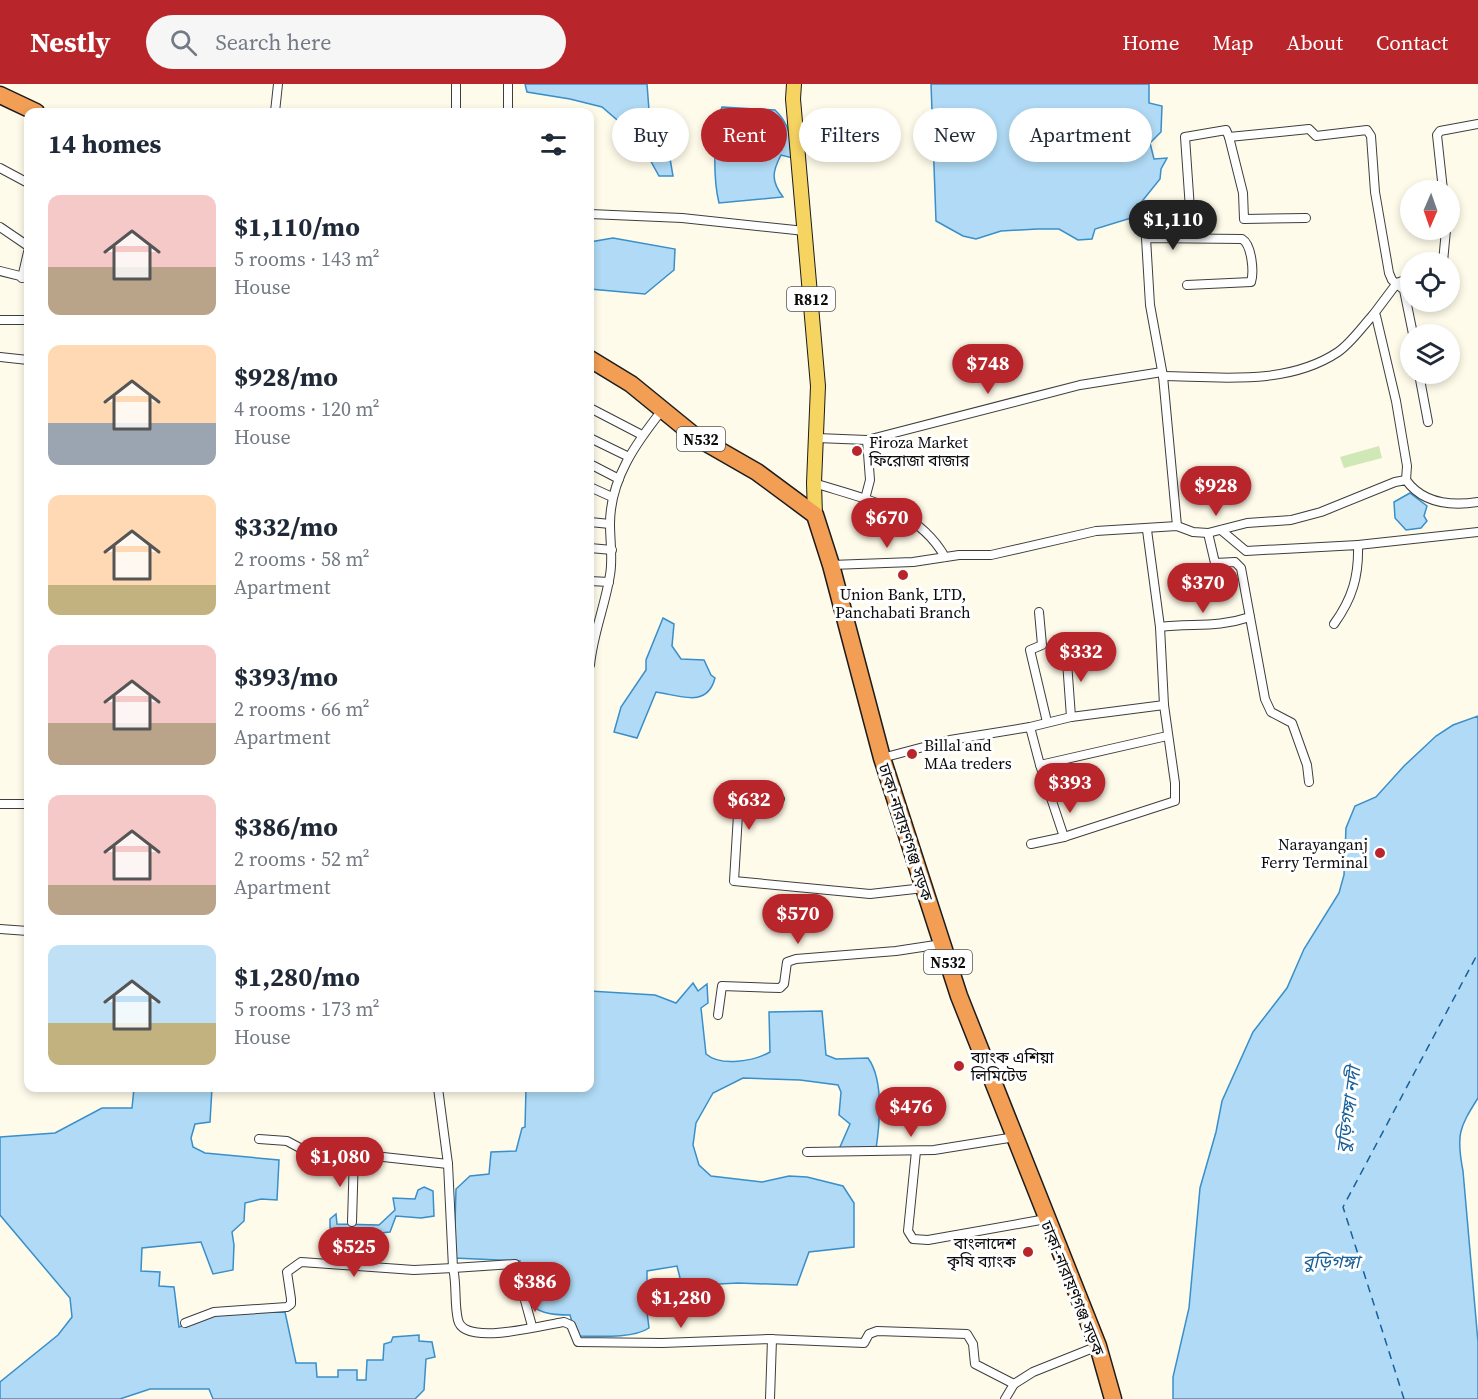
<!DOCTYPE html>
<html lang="en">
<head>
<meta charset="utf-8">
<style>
	body { margin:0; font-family:"Source Serif 4","Noto Sans Bengali",serif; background:#f6f6f7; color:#1f2937; height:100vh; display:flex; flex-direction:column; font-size:22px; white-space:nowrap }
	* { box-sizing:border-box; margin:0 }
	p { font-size:20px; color:#747a83 }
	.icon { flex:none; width:33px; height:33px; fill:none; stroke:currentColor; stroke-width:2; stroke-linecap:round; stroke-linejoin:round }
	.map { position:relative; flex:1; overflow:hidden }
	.details { position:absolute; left:24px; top:24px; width:570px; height:984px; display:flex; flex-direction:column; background:#fff; border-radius:12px; box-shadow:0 3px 9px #0003 }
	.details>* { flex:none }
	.hud { position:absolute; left:612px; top:24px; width:570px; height:54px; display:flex; gap:12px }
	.needle { width:39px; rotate:182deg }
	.controls { position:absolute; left:1400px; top:96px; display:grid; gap:12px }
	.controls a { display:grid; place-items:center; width:60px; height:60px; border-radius:50%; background:#fff; box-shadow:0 3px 9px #0003; font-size:30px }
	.price { position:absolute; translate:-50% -51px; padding:0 14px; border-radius:21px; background:#b8262c; color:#fff; font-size:20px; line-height:39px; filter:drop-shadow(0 2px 3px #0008) }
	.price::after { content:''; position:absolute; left:50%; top:36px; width:18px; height:14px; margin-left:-9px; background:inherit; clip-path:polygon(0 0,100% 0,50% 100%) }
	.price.selected { background:#222; color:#fff }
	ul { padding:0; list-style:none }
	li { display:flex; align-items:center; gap:18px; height:150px; padding:0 24px }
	li span { display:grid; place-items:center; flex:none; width:168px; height:120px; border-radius:12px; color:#555 }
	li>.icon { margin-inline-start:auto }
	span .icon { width:72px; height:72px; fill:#fffc; stroke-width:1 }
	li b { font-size:26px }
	h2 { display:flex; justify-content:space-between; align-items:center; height:72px; padding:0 24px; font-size:26px }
	.tag { padding:0 21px; border-radius:27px; background:#fff; box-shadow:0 3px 9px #0003; font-size:21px; line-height:54px }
	.tag.selected { background:#b8262c; color:#fff }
	header { display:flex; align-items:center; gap:36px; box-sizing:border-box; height:84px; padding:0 30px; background:#b8262c; color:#fff }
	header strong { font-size:28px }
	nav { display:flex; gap:33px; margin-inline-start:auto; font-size:21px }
	.search { width:420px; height:54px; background:#f6f6f7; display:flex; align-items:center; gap:15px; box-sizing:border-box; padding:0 21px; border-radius:33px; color:#747a83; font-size:22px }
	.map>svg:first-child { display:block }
	.green { fill:#cfe8b5 }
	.water { fill:#b0daf5; stroke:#388fca; stroke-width:1.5 }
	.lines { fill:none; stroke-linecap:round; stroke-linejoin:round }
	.ferry { stroke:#18609a; stroke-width:1.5; stroke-dasharray:8 6; stroke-linecap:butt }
	.street-casing { stroke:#3e3e3e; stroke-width:10 }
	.primary-casing { stroke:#1c1c1c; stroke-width:16 }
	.highway-casing { stroke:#1c1c1c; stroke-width:19 }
	.street { stroke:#fff; stroke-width:8 }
	.primary { stroke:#f6d462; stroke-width:14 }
	.highway { stroke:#f29e55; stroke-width:16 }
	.poi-dot { fill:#b8262c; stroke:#fff; stroke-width:2 }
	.labels { text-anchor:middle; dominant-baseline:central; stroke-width:6; stroke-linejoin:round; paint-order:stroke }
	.shield { fill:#fff; stroke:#545454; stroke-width:1.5 }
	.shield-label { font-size:15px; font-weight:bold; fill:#0b0b0b }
	.poi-label { font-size:16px; fill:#0b0b0b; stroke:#fff; text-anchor:start }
	.street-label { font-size:16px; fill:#0b0b0b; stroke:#fff }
	.water-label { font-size:18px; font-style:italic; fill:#18609a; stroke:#fff }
</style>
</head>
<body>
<header>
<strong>Nestly</strong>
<div class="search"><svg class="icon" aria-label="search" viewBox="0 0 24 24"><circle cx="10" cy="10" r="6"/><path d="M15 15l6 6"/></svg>Search here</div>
<nav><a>Home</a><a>Map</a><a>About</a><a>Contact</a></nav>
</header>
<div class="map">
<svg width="1478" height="1315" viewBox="0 0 1478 1315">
	<rect width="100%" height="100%" fill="#fffbea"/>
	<polygon class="green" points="1379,362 1382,374 1344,384 1340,373"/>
	<g class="water">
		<polygon points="525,0 647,0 650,39 664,39 673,92 659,92 638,54 602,23 570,15 527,8"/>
		<polygon points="931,0 1149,0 1149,19 1162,22 1161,48 1150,59 1154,75 1167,74 1161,85 1160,95 1139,121 1144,130 1095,145 1092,155 1078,156 1059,145 1037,145 1001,147 976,155 963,152 936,137"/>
		<path d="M722,23l53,3c15,14 16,29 18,48l-12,-3c-9,17 -10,26 2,42l-64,6c-6,-24 -6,-75 3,-96z"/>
		<polygon points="613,154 675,165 674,186 645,210 590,205 590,158"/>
		<polygon points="1410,409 1427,422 1424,432 1427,437 1421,444 1406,446 1395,434 1394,418"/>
		<path d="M663,534l11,6 -2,22 9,13 23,1 7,15 4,3c-8,31 -36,17 -59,14l-19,46 -23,-6 7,-25 25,-37v-10z"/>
		<path d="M1478,632v382c-19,30 -22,37 -15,73l15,171v57h-305v-22l16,-69 11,-120 16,-56 6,-31 31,-69 34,-44 17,-39 35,-56 5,-18 2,-47 9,-22 21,-9 28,-31 32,-30 17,-11z"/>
		<path d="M693,899l5,8 9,-7 1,19 -7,5 5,46c15,13 48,7 64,-2l-1,-40 53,-1 4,44 10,4 32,-1c16,22 12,64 8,91l-34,1 -2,-3 10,-23 -11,-9 2,-23 -3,-7 -38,-5 -57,-2 -30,15 -17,30 -3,22 6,20 12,11 51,6 27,-6 18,1 36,9 11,17v44l-45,5 -12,33 -59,-2 -56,3 -5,-20 -30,5v23l-2,2 4,32c-16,11 -53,8 -73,8l-6,-21c-44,0 -46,-14 -50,-54l-66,-3 2,-69 14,-13 19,-2 2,-22 25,-1 6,-23 3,-1 1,-39h64v-97l65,4 21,8z"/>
		<polygon points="134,1004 212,1004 210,1038 195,1040 191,1054 193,1063 205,1069 279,1076 277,1116 261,1115 245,1119 244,1137 232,1148 234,1161 233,1186 213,1190 201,1158 142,1164 141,1187 160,1188 159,1202 174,1203 179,1243 224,1229 285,1228 296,1279 316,1279 317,1293 338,1293 338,1286 357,1286 357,1296 366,1296 367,1276 383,1276 384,1260 391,1258 393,1253 419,1251 419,1257 432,1258 435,1273 426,1275 424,1306 415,1315 213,1315 209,1305 150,1305 120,1315 0,1315 0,1298 58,1251 72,1233 70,1214 0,1131 0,1053 55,1049 102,1024 132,1024"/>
		<polygon points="424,1103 433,1107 434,1132 421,1134 396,1132 390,1148 370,1150 368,1154 361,1156 357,1148 340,1148 330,1144 330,1135 336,1130 337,1140 379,1141 395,1126 393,1114 415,1115 418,1106"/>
	</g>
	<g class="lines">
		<polyline class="ferry" points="1404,1315 1343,1123 1478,869"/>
		<defs>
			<g id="street">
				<polyline points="456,0 456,28"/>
				<polyline points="275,28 278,0"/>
				<polyline points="508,28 508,0"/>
				<polyline points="1229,53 1243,109 1244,135 1306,134"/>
				<polyline points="0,84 28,99"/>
				<polyline points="1443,106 1437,51 1440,47 1478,40"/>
				<polyline points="590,130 682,134 805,147"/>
				<polyline points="0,143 28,162"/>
				<polyline points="1192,154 1185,53 1226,46 1229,53 1309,45 1316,52 1367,46 1371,52 1375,108 1389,189 1392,196 1404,206 1413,250"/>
				<polyline points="1443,178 1446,146"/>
				<polyline points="0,187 28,194"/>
				<polyline points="22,194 28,168"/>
				<polyline points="1373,231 1397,199 1410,194"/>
				<polyline points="0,236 28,236"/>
				<polyline points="0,273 28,276"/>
				<polyline points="1419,290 1428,338"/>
				<path d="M1163,292c57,1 124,10 175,-24 13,-9 24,-25 35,-37l3,1 20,85 11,65 -1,14"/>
				<polyline points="590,324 642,351"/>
				<polyline points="590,354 629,373"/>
				<polyline points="817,354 867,356 1080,301 1162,288"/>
				<polyline points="590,380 619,395"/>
				<path d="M814,399c50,16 103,25 131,74"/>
				<polyline points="590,403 612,413"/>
				<polyline points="865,415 870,396 867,356"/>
				<polyline points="590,438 610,440"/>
				<path d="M1177,442l-14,-150 -13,-71 -4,-67 96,1c10,6 12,33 9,43l-64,3"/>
				<path d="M1221,446l25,21 112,-6c1,32 -6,54 -24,79"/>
				<polyline points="1208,449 1215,479 1235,478 1241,484 1265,615 1271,628 1292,639 1307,681 1309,698"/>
				<polyline points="1358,461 1478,448"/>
				<polyline points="590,464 612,466"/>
				<path d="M831,481l82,-3 46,-7h32l105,-24 81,-5 16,6 15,1 39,-10 44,-3 30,-8 74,-30 11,-2c17,24 46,26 72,22"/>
				<polyline points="590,497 609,498"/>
				<polyline points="1039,528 1042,561 1030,566 1047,638"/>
				<path d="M1160,543c33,-4 57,1 90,-10"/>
				<polyline points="1066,564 1071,633"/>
				<path d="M590,581c3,-31 15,-59 20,-90 3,-17 0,-33 0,-51 0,-45 26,-81 53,-115"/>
				<polyline points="1164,621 1175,699 1175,717 1064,753 1040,681 1167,652"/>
				<polyline points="1030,643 1040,681"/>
				<polyline points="882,674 950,656 1030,643 1071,633 1164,621 1160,543 1147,446"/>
				<polyline points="780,715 739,714 734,797 870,810 924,804"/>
				<polyline points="0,720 28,720"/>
				<polyline points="1031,760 1064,753"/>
				<polyline points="0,845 28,847"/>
				<polyline points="718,931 722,902 780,904 784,900 787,878 796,875 896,867 942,860"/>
				<polyline points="438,1004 448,1080 453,1184 515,1180 532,1242"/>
				<polyline points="259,1055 287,1057 300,1064 448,1080"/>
				<polyline points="916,1067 908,1147 913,1155 928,1156 1046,1135"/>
				<polyline points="807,1068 934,1066 1015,1053"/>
				<polyline points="352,1138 354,1070"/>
				<path d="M185,1239l29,-11 73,-5 4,-3v-5l-4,-27 14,-10 113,8 39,-2c4,17 1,35 5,52 6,27 85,5 106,2l7,3 7,17 84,1 106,-4 96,4 5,-9 8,-3 90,3 6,10 2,20 39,20 19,-12 65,-26"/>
				<polyline points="770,1315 772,1255"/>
				<polyline points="1005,1315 1014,1300"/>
			</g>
			<polyline id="primary" points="794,0 793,15 818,302 814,399 815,431"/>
			<g id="highway">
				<polyline points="0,11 36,28"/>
				<polyline points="590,275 631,300 696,353 757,388 815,431 831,481 882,674 959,912 1098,1262 1113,1315"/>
			</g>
		</defs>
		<use href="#street" class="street-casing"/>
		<use href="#primary" class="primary-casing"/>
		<use href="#highway" class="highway-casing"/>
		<use href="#street" class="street"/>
		<use href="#primary" class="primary"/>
		<use href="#highway" class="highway"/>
	</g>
	<g class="poi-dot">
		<circle cx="857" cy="367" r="6"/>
		<circle cx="903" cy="491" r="6"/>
		<circle cx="912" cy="670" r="6"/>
		<circle cx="1380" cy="769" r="6"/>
		<circle cx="959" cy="982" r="6"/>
		<circle cx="1028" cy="1168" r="6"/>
	</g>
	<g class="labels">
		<g class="shield">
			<rect x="787" y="203" width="48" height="24" rx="4.5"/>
			<rect x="677" y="343" width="48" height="24" rx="4.5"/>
			<rect x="924" y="866" width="48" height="24" rx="4.5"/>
		</g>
		<g class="shield-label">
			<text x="811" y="215">R812</text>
			<text x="701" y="355">N532</text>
			<text x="948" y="878">N532</text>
		</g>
		<g class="poi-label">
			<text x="869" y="358">Firoza Market<tspan x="869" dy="18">ফিরোজা বাজার</tspan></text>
			<text x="903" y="510" text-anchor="middle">Union Bank, LTD,<tspan x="903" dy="18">Panchabati Branch</tspan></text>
			<text x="924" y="661">Billal and<tspan x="924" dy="18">MAa treders</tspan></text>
			<text x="1368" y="760" text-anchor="end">Narayanganj<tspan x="1368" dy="18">Ferry Terminal</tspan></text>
			<text x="971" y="973">ব্যাংক এশিয়া<tspan x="971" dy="18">লিমিটেড</tspan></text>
			<text x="1016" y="1159" text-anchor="end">বাংলাদেশ<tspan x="1016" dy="18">কৃষি ব্যাংক</tspan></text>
		</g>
		<g class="street-label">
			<text transform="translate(906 748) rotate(72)">ঢাকা-নারায়ণগঞ্জ সড়ক</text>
			<text transform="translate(1073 1204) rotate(68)">ঢাকা-নারায়ণগঞ্জ সড়ক</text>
		</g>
		<g class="water-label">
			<text transform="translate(1348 1026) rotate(-82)">বুড়িগঙ্গা নদী</text>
			<text x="1331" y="1177">বুড়িগঙ্গা</text>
		</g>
	</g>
</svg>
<div class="controls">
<a><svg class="needle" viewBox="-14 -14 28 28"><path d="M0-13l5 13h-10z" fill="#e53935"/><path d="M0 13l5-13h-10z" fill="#747a83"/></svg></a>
<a><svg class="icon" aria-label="locate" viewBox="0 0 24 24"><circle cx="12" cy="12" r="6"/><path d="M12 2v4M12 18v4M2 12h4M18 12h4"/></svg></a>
<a><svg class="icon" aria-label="layers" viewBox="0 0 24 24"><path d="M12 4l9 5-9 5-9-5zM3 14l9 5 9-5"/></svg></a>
</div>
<b class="price selected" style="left:1173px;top:167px">$1,110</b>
<b class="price" style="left:988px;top:311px">$748</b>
<b class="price" style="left:1216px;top:433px">$928</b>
<b class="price" style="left:887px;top:465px">$670</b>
<b class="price" style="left:1203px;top:530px">$370</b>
<b class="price" style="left:1081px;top:599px">$332</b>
<b class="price" style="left:1070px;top:730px">$393</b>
<b class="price" style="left:749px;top:747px">$632</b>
<b class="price" style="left:798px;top:861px">$570</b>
<b class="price" style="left:911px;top:1054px">$476</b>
<b class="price" style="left:340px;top:1104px">$1,080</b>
<b class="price" style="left:354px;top:1194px">$525</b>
<b class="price" style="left:535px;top:1229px">$386</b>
<b class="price" style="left:681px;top:1245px">$1,280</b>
<div class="hud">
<a class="tag">Buy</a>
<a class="tag selected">Rent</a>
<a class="tag">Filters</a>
<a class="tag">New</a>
<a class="tag">Apartment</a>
</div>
<section class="details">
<h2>14 homes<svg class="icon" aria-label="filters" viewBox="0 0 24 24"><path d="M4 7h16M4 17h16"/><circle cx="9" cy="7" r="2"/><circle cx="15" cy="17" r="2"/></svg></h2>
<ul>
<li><span style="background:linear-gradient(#f6c9c9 60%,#b9a48a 0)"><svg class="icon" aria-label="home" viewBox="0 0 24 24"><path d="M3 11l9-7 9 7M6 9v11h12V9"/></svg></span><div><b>$1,110/mo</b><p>5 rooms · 143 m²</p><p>House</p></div></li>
<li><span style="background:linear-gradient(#ffd9b3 65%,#9aa5b1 0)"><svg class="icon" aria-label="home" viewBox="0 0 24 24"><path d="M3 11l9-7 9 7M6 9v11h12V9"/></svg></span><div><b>$928/mo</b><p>4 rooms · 120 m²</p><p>House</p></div></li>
<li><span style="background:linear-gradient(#ffd9b3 75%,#c2b280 0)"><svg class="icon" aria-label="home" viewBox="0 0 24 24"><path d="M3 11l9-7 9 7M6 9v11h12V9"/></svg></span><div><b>$332/mo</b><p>2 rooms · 58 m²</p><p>Apartment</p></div></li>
<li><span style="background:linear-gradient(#f6c9c9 65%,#b9a48a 0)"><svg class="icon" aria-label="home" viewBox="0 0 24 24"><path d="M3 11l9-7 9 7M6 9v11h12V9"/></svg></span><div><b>$393/mo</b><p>2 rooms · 66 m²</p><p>Apartment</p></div></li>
<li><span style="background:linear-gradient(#f6c9c9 75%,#b9a48a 0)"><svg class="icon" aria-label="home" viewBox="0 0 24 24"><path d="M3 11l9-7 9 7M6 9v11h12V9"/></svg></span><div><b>$386/mo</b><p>2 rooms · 52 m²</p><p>Apartment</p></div></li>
<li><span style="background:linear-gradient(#bfe0f5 65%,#c2b280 0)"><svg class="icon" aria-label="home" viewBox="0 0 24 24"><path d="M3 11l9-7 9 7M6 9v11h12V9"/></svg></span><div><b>$1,280/mo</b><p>5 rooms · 173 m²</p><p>House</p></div></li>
</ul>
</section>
</div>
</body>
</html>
